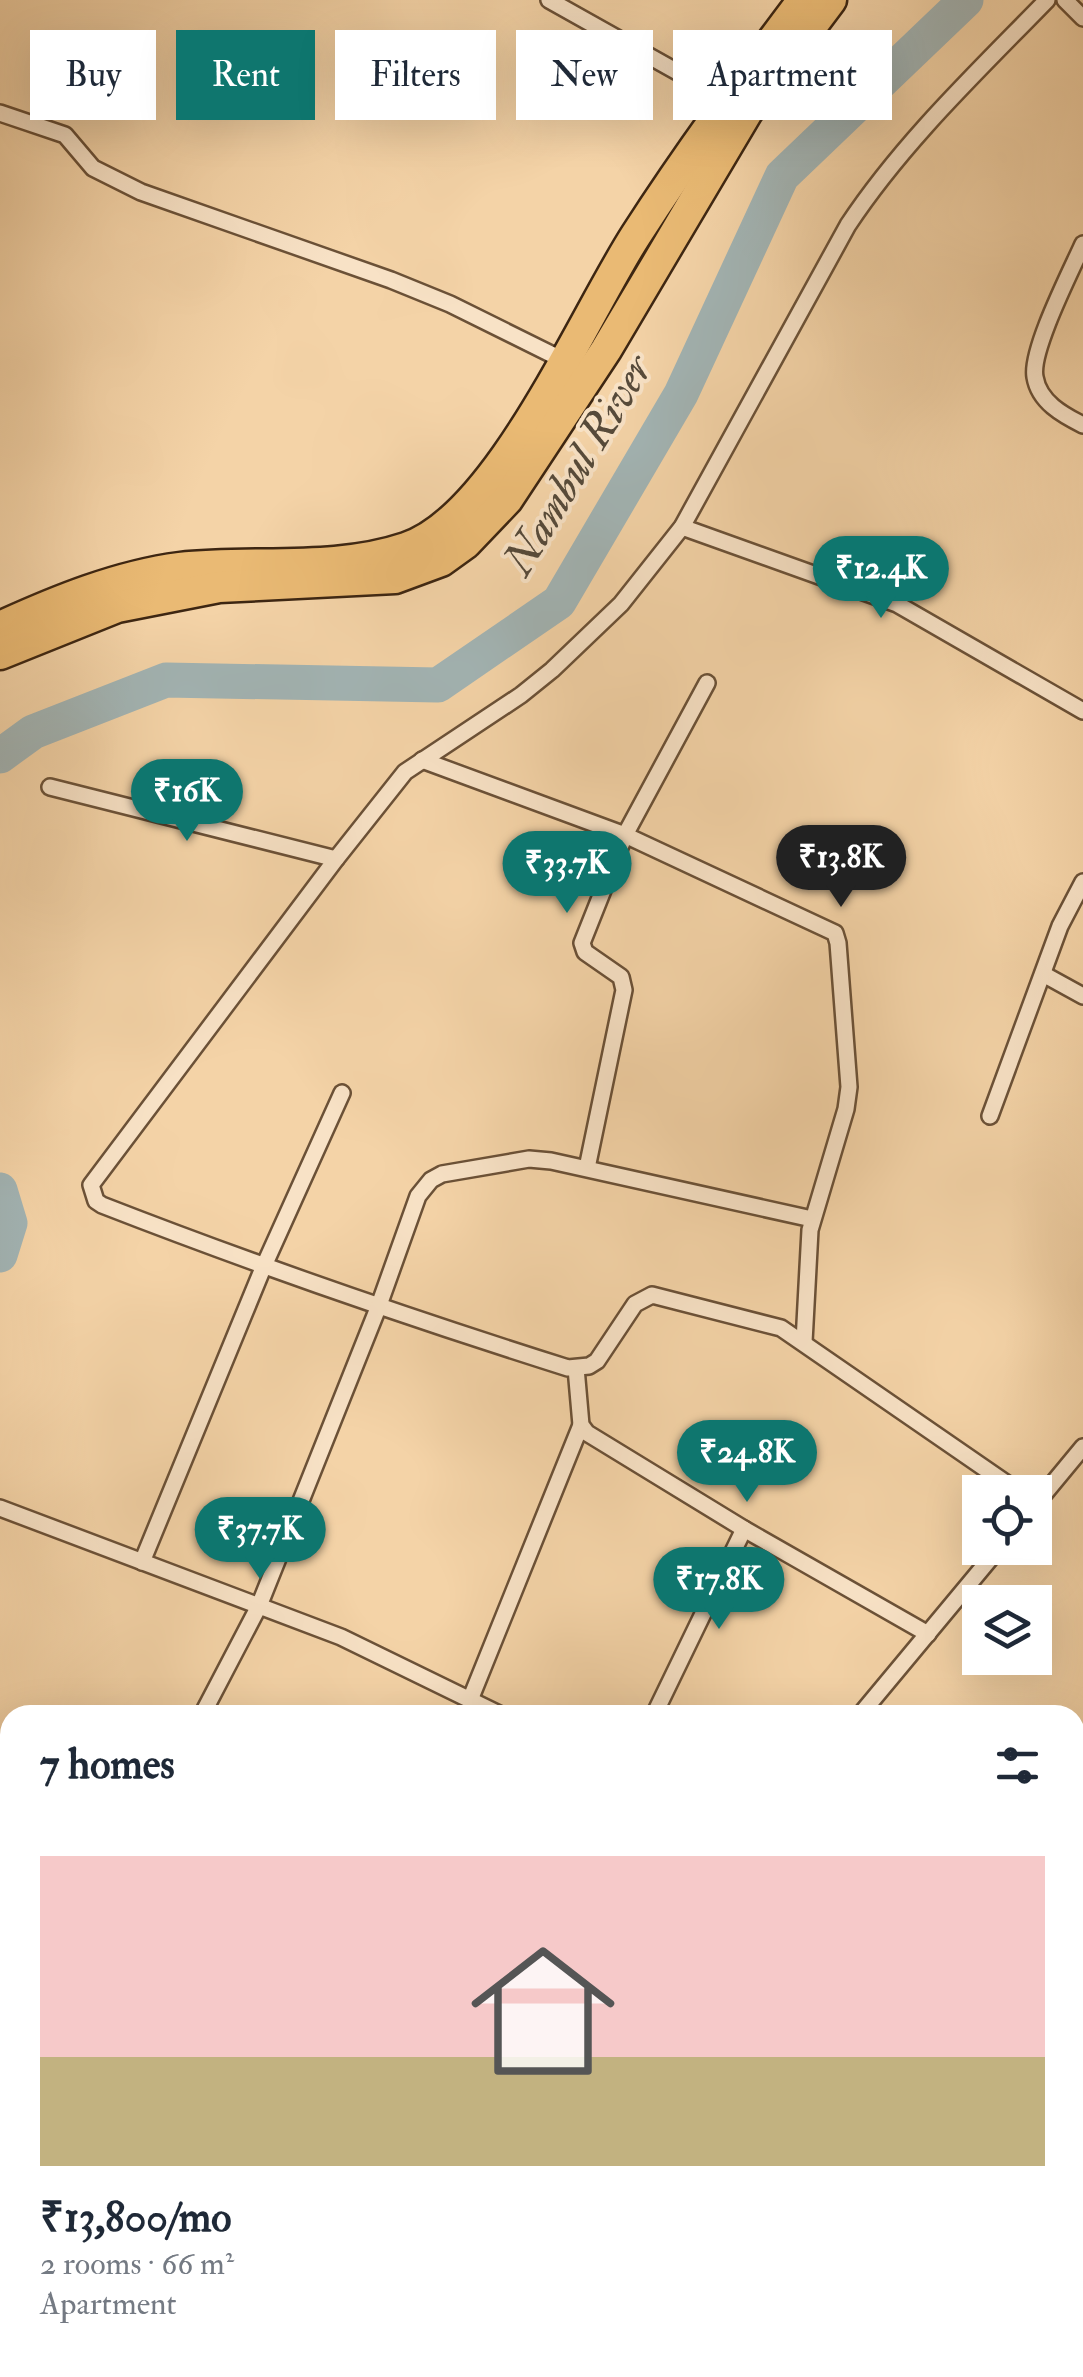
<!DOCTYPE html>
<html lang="en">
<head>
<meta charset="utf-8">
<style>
	body { margin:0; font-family:"IM FELL Double Pica",serif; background:#f6f6f7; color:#1f2937; height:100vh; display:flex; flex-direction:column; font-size:38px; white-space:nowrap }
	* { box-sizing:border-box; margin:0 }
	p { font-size:32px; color:#747a83 }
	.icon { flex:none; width:55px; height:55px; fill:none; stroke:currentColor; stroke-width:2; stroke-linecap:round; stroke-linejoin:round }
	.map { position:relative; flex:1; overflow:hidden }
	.sheet { position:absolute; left:0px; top:1705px; width:1085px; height:672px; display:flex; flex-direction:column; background:#fff; border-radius:30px 30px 0 0; box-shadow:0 10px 40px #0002 }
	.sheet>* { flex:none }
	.hud { position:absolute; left:30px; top:30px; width:1025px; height:90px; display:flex; gap:20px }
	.tools { position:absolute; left:962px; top:1475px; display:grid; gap:20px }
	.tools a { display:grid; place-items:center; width:90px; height:90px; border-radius:0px; background:#fff; box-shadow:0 10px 40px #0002; font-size:50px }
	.price { position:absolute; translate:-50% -85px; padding:0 22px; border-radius:35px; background:#0f766e; color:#fff; font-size:32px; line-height:65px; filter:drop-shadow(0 2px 5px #0008) }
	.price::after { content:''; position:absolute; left:50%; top:60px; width:30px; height:22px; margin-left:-15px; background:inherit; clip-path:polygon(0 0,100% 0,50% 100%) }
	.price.on { background:#222; color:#fff }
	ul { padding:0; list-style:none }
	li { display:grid; align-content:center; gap:20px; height:530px; padding:0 40px }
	li span { display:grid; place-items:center; height:310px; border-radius:0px; color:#555 }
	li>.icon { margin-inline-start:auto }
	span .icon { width:180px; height:180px; fill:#fffc; stroke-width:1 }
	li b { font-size:42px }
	h2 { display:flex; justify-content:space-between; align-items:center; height:120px; padding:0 40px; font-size:42px }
	.chip { padding:0 35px; border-radius:0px; background:#fff; box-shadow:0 10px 40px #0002; font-size:35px; line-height:90px }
	.chip.on { background:#0f766e; color:#fff }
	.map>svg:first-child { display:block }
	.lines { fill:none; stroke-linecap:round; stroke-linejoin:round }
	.river { stroke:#a2b4b4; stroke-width:35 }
	.street-casing { stroke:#6b5137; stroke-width:20 }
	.highway-casing { stroke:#3d2612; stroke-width:35 }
	.street { stroke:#f8e2c6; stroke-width:15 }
	.highway { stroke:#eaba74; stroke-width:30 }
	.labels { text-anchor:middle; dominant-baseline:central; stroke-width:8; stroke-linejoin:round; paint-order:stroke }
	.water-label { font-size:45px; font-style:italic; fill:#564a3a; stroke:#f8e2c6 }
</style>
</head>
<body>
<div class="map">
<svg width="1083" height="2377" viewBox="0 0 1083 2377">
	<rect width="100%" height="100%" fill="#f4d3a7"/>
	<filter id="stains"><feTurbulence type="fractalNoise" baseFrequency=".002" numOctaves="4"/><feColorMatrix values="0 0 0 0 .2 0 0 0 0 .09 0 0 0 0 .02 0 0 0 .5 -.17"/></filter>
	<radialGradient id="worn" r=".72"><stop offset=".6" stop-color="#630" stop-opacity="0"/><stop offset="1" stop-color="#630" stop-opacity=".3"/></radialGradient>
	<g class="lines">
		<g class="river">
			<polyline points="0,756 33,732 166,680 438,685 559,602 681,394 782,176 966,0"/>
			<polyline points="0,1190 10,1223 0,1255"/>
		</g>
		<defs>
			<g id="street">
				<polyline points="549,0 731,102"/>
				<polyline points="1065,0 1083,18"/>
				<polyline points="0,113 65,135 93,168 141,192 391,280 450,304 565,361"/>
				<path d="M1083,244c-12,27 -53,107 -48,133 4,25 28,38 48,48"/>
				<polyline points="682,527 897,604 1083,711"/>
				<polyline points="422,760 625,835 835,933 838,943 849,1087 846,1109 810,1230 804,1342"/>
				<polyline points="50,787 336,859"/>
				<polyline points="1043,974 1083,996"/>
				<polyline points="990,1116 1060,926 1083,882"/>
				<polyline points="587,1168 624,990 621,977 585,952 582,943 625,835 707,683"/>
				<polyline points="576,1368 581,1425 587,1433 744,1529 928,1634"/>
				<path d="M1019,1492l-238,-164 -129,-33 -17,9 -38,57 -8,5 -21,2c-158,-50 -312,-103 -466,-163l-6,-4 -5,-16 245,-326 69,-87 116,-77 31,-25 69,-66 61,-77 166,-302c55,-83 129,-153 199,-225"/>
				<polyline points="1035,1505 1083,1447"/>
				<polyline points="0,1508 341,1637 501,1715"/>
				<polyline points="142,1562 263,1268 342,1093"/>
				<polyline points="470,1700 581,1425"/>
				<polyline points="202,1715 259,1606 378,1308 418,1196 431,1180 442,1174 529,1159 551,1161 812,1219"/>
				<polyline points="654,1715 744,1529"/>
				<polyline points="860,1715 999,1548"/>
				<polyline points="0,2149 10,2129"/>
				<polyline points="0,2237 10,2242"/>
				<polyline points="1075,2243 1083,2249"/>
				<polyline points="178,2368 193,2377"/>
				<polyline points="297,2368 307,2377"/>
				<polyline points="326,2377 333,2368"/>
				<polyline points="609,2377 614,2368"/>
				<polyline points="770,2377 775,2368"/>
			</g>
			<g id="highway">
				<path d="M0,627c57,-26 118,-51 180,-59 74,-8 155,4 226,-20 93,-31 177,-231 230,-313 52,-81 109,-158 167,-235"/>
				<polyline points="0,654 117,607 219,587 395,578 441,561 466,543 507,500 606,350 747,112 831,0"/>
			</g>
		</defs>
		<use href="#street" class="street-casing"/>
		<use href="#highway" class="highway-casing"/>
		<use href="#street" class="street"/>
		<use href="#highway" class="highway"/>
	</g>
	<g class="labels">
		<g class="water-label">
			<text transform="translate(578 465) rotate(-59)">Nambul River</text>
		</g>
	</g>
	<rect width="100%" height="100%" filter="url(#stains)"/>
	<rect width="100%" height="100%" fill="url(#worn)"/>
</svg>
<div class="tools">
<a><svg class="icon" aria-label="locate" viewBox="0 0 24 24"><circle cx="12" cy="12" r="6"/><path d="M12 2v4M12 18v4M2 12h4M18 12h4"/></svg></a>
<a><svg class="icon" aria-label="layers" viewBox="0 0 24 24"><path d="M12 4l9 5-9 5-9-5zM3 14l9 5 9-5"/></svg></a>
</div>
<b class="price" style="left:881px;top:621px">₹12.4K</b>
<b class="price" style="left:187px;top:844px">₹16K</b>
<b class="price on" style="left:841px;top:910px">₹13.8K</b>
<b class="price" style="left:567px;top:916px">₹33.7K</b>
<b class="price" style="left:747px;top:1505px">₹24.8K</b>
<b class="price" style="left:260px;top:1582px">₹37.7K</b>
<b class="price" style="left:719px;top:1632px">₹17.8K</b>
<div class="hud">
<a class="chip">Buy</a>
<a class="chip on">Rent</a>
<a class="chip">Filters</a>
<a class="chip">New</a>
<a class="chip">Apartment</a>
</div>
<section class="sheet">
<h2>7 homes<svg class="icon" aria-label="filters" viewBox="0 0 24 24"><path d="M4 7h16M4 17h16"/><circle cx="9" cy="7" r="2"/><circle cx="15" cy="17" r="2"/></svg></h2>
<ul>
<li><span style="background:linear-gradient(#f6c9c9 65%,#c2b280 0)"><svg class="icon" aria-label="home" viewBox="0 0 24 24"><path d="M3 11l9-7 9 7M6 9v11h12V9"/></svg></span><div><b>₹13,800/mo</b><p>2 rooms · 66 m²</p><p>Apartment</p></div></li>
</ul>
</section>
</div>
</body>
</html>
